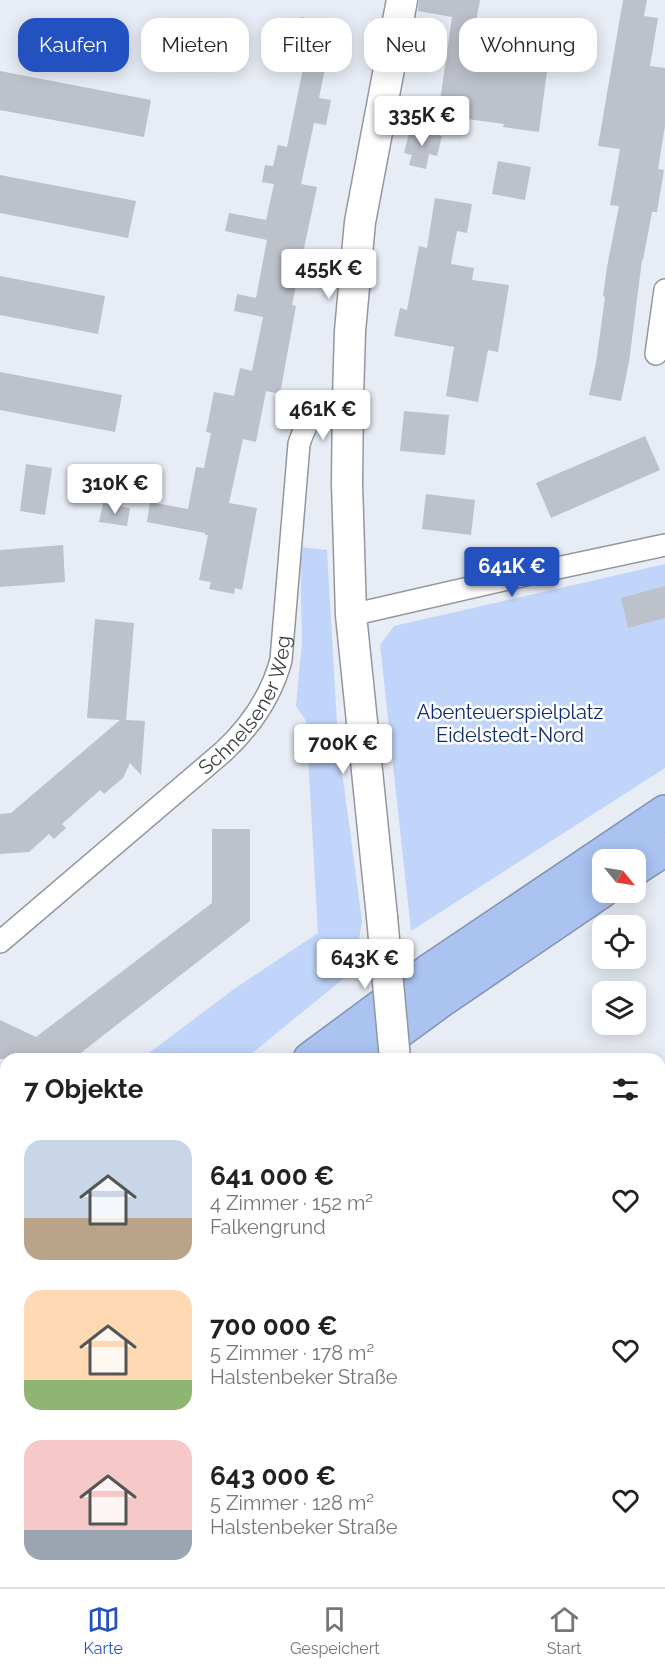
<!DOCTYPE html>
<html lang="de">
<head>
<meta charset="utf-8">
<style>
	body { margin:0; font-family:Raleway,sans-serif; background:#f6f6f6; color:#222; height:100vh; display:flex; flex-direction:column; font-size:22px; white-space:nowrap }
	* { box-sizing:border-box; margin:0 }
	p { font-size:20px; color:#767676 }
	.icon { flex:none; width:33px; height:33px; fill:none; stroke:currentColor; stroke-width:2; stroke-linecap:round; stroke-linejoin:round }
	.map { position:relative; flex:1; overflow:hidden }
	.panel { position:absolute; left:0px; top:1053px; width:666px; height:534px; display:flex; flex-direction:column; background:#fff; border-radius:18px 18px 0 0; box-shadow:0 3px 15px #0003 }
	.panel>* { flex:none }
	.banner { position:absolute; left:18px; top:18px; width:630px; height:54px; display:flex; gap:12px }
	.needle { width:39px; rotate:120deg }
	.fabs { position:absolute; left:592px; top:849px; display:grid; gap:12px }
	.fabs a { display:grid; place-items:center; width:54px; height:54px; border-radius:12px; background:#fff; box-shadow:0 3px 15px #0003; font-size:30px }
	.price { position:absolute; translate:-50% -51px; padding:0 14px; border-radius:6px; background:#fff; color:#222; font-size:20px; line-height:39px; filter:drop-shadow(0 2px 3px #0008) }
	.price::after { content:''; position:absolute; left:50%; top:36px; width:18px; height:14px; margin-left:-9px; background:inherit; clip-path:polygon(0 0,100% 0,50% 100%) }
	.price.active { background:#2352c0; color:#fff }
	ul { padding:0; list-style:none }
	li { display:flex; align-items:center; gap:18px; height:150px; padding:0 24px }
	li span { display:grid; place-items:center; flex:none; width:168px; height:120px; border-radius:18px; color:#555 }
	li>.icon { margin-inline-start:auto }
	span .icon { width:72px; height:72px; fill:#fffc; stroke-width:1 }
	li b { font-size:26px }
	h2 { display:flex; justify-content:space-between; align-items:center; height:72px; padding:0 24px; font-size:26px }
	.pill { padding:0 21px; border-radius:18px; background:#fff; box-shadow:0 3px 15px #0003; font-size:21px; line-height:54px }
	.pill.active { background:#2352c0; color:#fff }
	.tabs { display:flex; justify-content:space-around; align-items:center; height:84px; border-top:2px solid #e0e0e0; background:#fff; font-size:16px; color:#767676 }
	.tabs a { display:grid; justify-items:center; gap:3px }
	.tabs .active { color:#2352c0 }
	.map>svg:first-child { display:block }
	.green { fill:#c1d5fa }
	.building { fill:#bdc1ca }
	.lines { fill:none; stroke-linecap:round; stroke-linejoin:round }
	.lane-casing { stroke:#93979f; stroke-width:14 }
	.street-casing { stroke:#93979f; stroke-width:24 }
	.secondary-casing { stroke:#93979f; stroke-width:33 }
	.highway-casing { stroke:#8393b3; stroke-width:36 }
	.lane { stroke:#fff; stroke-width:10 }
	.street { stroke:#fff; stroke-width:21 }
	.secondary { stroke:#fff; stroke-width:30 }
	.highway { stroke:#aac3f1; stroke-width:33 }
	.secondary-bridge-casing { stroke:#93979f; stroke-width:33; stroke-linecap:butt }
	.secondary-bridge { stroke:#fff; stroke-width:30 }
	.labels { text-anchor:middle; dominant-baseline:central; stroke-width:5; stroke-linejoin:round; paint-order:stroke }
	.street-label { font-size:20px; fill:#3a3b3f; stroke:#fff }
	.park-label { font-size:20px; fill:#0d2969; stroke:#fff }
</style>
</head>
<body>
<div class="map">
<svg width="665" height="1587" viewBox="0 0 665 1587">
	<rect width="100%" height="100%" fill="#e8ecf5"/>
	<g class="green">
		<polygon points="300,547 327,550 338,741 362,921 354,970 245,1059 141,1059 234,989 318,933 306,721 296,706 302,642"/>
		<polygon points="665,564 665,768 411,931 380,645 394,626"/>
		<polygon points="6,1177 6,1253 0,1258 0,1180"/>
		<polygon points="6,1367 6,1474 0,1478 0,1372"/>
	</g>
	<g class="building">
		<polygon points="419,0 480,0 473,37 550,48 539,132 503,127 504,124 438,115 452,17 418,11"/>
		<polygon points="623,0 647,0 644,16 658,18 650,66 665,68 665,126 658,169 664,170 657,212 652,212 643,260 642,260 629,362 621,401 589,395 596,363 605,297 603,296 607,267 619,206 610,205 620,149 598,146"/>
		<polygon points="301,17 342,25 334,65 326,63 319,98 331,100 326,125 314,123 301,184 317,187 292,305 296,306 280,394 266,391 256,442 243,439 229,503 257,508 242,590 235,588 234,594 209,589 211,582 199,580 208,535 205,535 205,533 147,522 150,502 188,509 196,467 204,468 211,433 206,432 214,392 234,396 240,368 252,371 263,317 234,311 237,294 256,298 267,240 225,231 229,213 266,220 274,184 262,182 265,165 273,166 278,145 287,147 305,59 293,57"/>
		<polygon points="0,71 151,100 144,137 0,110"/>
		<polygon points="410,129 442,136 437,156 429,154 426,169 409,165 412,155 404,153"/>
		<polygon points="498,161 531,167 525,200 492,194"/>
		<polygon points="0,175 136,201 128,238 0,213"/>
		<polygon points="435,198 472,204 467,233 457,231 451,264 474,268 472,280 509,285 498,352 488,350 478,402 446,396 454,347 394,336 400,308 407,310 419,246 427,248"/>
		<polygon points="0,276 105,296 98,334 0,315"/>
		<polygon points="0,372 122,395 115,432 0,410"/>
		<polygon points="404,411 449,415 445,455 400,451"/>
		<polygon points="645,436 660,470 551,518 536,483"/>
		<polygon points="26,464 52,468 45,515 20,511"/>
		<polygon points="426,494 475,500 471,535 422,529"/>
		<polygon points="103,503 130,508 127,526 99,522"/>
		<polygon points="63,545 65,582 0,587 0,550"/>
		<polygon points="665,586 665,618 628,628 621,598"/>
		<polygon points="95,619 134,623 126,720 145,721 141,775 130,763 123,778 104,794 100,790 62,824 66,828 54,839 49,834 29,852 0,854 0,814 11,813 120,720 87,718"/>
		<polygon points="212,829 250,829 250,921 73,1059 0,1059 0,1020 36,1037 212,903"/>
	</g>
	<g class="lines">
		<defs>
			<polyline id="lane" points="338,1581 338,1587"/>
			<g id="street">
				<polyline points="656,354 665,290"/>
				<polyline points="351,615 534,573 665,545"/>
				<path id="s1" d="M0,942l223,-190c28,-26 48,-55 58,-92l18,-216c10,-31 18,-36 49,-46"/>
				<polyline points="660,1271 665,1262"/>
				<polyline points="1,1542 2,1499 6,1491"/>
				<polyline points="660,1559 665,1560"/>
				<polyline points="574,1587 575,1581"/>
			</g>
			<g id="secondary">
				<polyline points="382,917 351,615 347,483 348,398 350,331 360,222 402,0"/>
				<polyline points="390,1587 391,1581"/>
			</g>
			<g id="highway">
				<polyline points="636,868 665,849"/>
				<polyline points="310,1059 429,971 665,812"/>
				<polyline points="361,1059 443,999 603,890"/>
				<polyline points="0,1304 6,1299"/>
				<polyline points="0,1344 6,1339"/>
			</g>
		</defs>
		<use href="#lane" class="lane-casing"/>
		<use href="#street" class="street-casing"/>
		<use href="#secondary" class="secondary-casing"/>
		<use href="#highway" class="highway-casing"/>
		<use href="#lane" class="lane"/>
		<use href="#street" class="street"/>
		<use href="#secondary" class="secondary"/>
		<use href="#highway" class="highway"/>
		<defs>
			<polyline id="secondary-bridge" points="382,917 395,1059"/>
		</defs>
		<use href="#secondary-bridge" class="secondary-bridge-casing"/>
		<use href="#secondary-bridge" class="secondary-bridge"/>
	</g>
	<g class="labels">
		<g class="street-label">
			<text stroke="none"><textPath href="#s1" startOffset="346">Schnelsener Weg</textPath></text>
		</g>
		<g class="park-label">
			<text x="510" y="712">Abenteuerspielplatz<tspan x="510" dy="23">Eidelstedt-Nord</tspan></text>
		</g>
	</g>
</svg>
<div class="fabs">
<a><svg class="needle" viewBox="-14 -14 28 28"><path d="M0-13l5 13h-10z" fill="#e53935"/><path d="M0 13l5-13h-10z" fill="#767676"/></svg></a>
<a><svg class="icon" aria-label="locate" viewBox="0 0 24 24"><circle cx="12" cy="12" r="6"/><path d="M12 2v4M12 18v4M2 12h4M18 12h4"/></svg></a>
<a><svg class="icon" aria-label="layers" viewBox="0 0 24 24"><path d="M12 4l9 5-9 5-9-5zM3 14l9 5 9-5"/></svg></a>
</div>
<b class="price" style="left:422px;top:147px">335K €</b>
<b class="price" style="left:329px;top:300px">455K €</b>
<b class="price" style="left:323px;top:441px">461K €</b>
<b class="price" style="left:115px;top:515px">310K €</b>
<b class="price active" style="left:512px;top:598px">641K €</b>
<b class="price" style="left:343px;top:775px">700K €</b>
<b class="price" style="left:365px;top:990px">643K €</b>
<div class="banner">
<a class="pill active">Kaufen</a>
<a class="pill">Mieten</a>
<a class="pill">Filter</a>
<a class="pill">Neu</a>
<a class="pill">Wohnung</a>
</div>
<section class="panel">
<h2>7 Objekte<svg class="icon" aria-label="filters" viewBox="0 0 24 24"><path d="M4 7h16M4 17h16"/><circle cx="9" cy="7" r="2"/><circle cx="15" cy="17" r="2"/></svg></h2>
<ul>
<li><span style="background:linear-gradient(#c9d6e8 65%,#b9a48a 0)"><svg class="icon" aria-label="home" viewBox="0 0 24 24"><path d="M3 11l9-7 9 7M6 9v11h12V9"/></svg></span><div><b>641 000 €</b><p>4 Zimmer · 152 m²</p><p>Falkengrund</p></div><svg class="icon" aria-label="heart" viewBox="0 0 24 24"><path d="M12 20l-8-8c-3-5 5-10 8-4 3-6 11-1 8 4z"/></svg></li>
<li><span style="background:linear-gradient(#ffd9b3 75%,#8fb573 0)"><svg class="icon" aria-label="home" viewBox="0 0 24 24"><path d="M3 11l9-7 9 7M6 9v11h12V9"/></svg></span><div><b>700 000 €</b><p>5 Zimmer · 178 m²</p><p>Halstenbeker Straße</p></div><svg class="icon" aria-label="heart" viewBox="0 0 24 24"><path d="M12 20l-8-8c-3-5 5-10 8-4 3-6 11-1 8 4z"/></svg></li>
<li><span style="background:linear-gradient(#f6c9c9 75%,#9aa5b1 0)"><svg class="icon" aria-label="home" viewBox="0 0 24 24"><path d="M3 11l9-7 9 7M6 9v11h12V9"/></svg></span><div><b>643 000 €</b><p>5 Zimmer · 128 m²</p><p>Halstenbeker Straße</p></div><svg class="icon" aria-label="heart" viewBox="0 0 24 24"><path d="M12 20l-8-8c-3-5 5-10 8-4 3-6 11-1 8 4z"/></svg></li>
</ul>
</section>
</div>
<nav class="tabs">
<a class="active"><svg class="icon" aria-label="map" viewBox="0 0 24 24"><path d="M3 6l6-2 6 2 6-2v14l-6 2-6-2-6 2zM9 4v14M15 6v14"/></svg>Karte</a>
<a><svg class="icon" aria-label="saved" viewBox="0 0 24 24"><path d="M7 4h10v16l-5-4-5 4z"/></svg>Gespeichert</a>
<a><svg class="icon" aria-label="home" viewBox="0 0 24 24"><path d="M3 11l9-7 9 7M6 9v11h12V9"/></svg>Start</a>
</nav>
</body>
</html>
